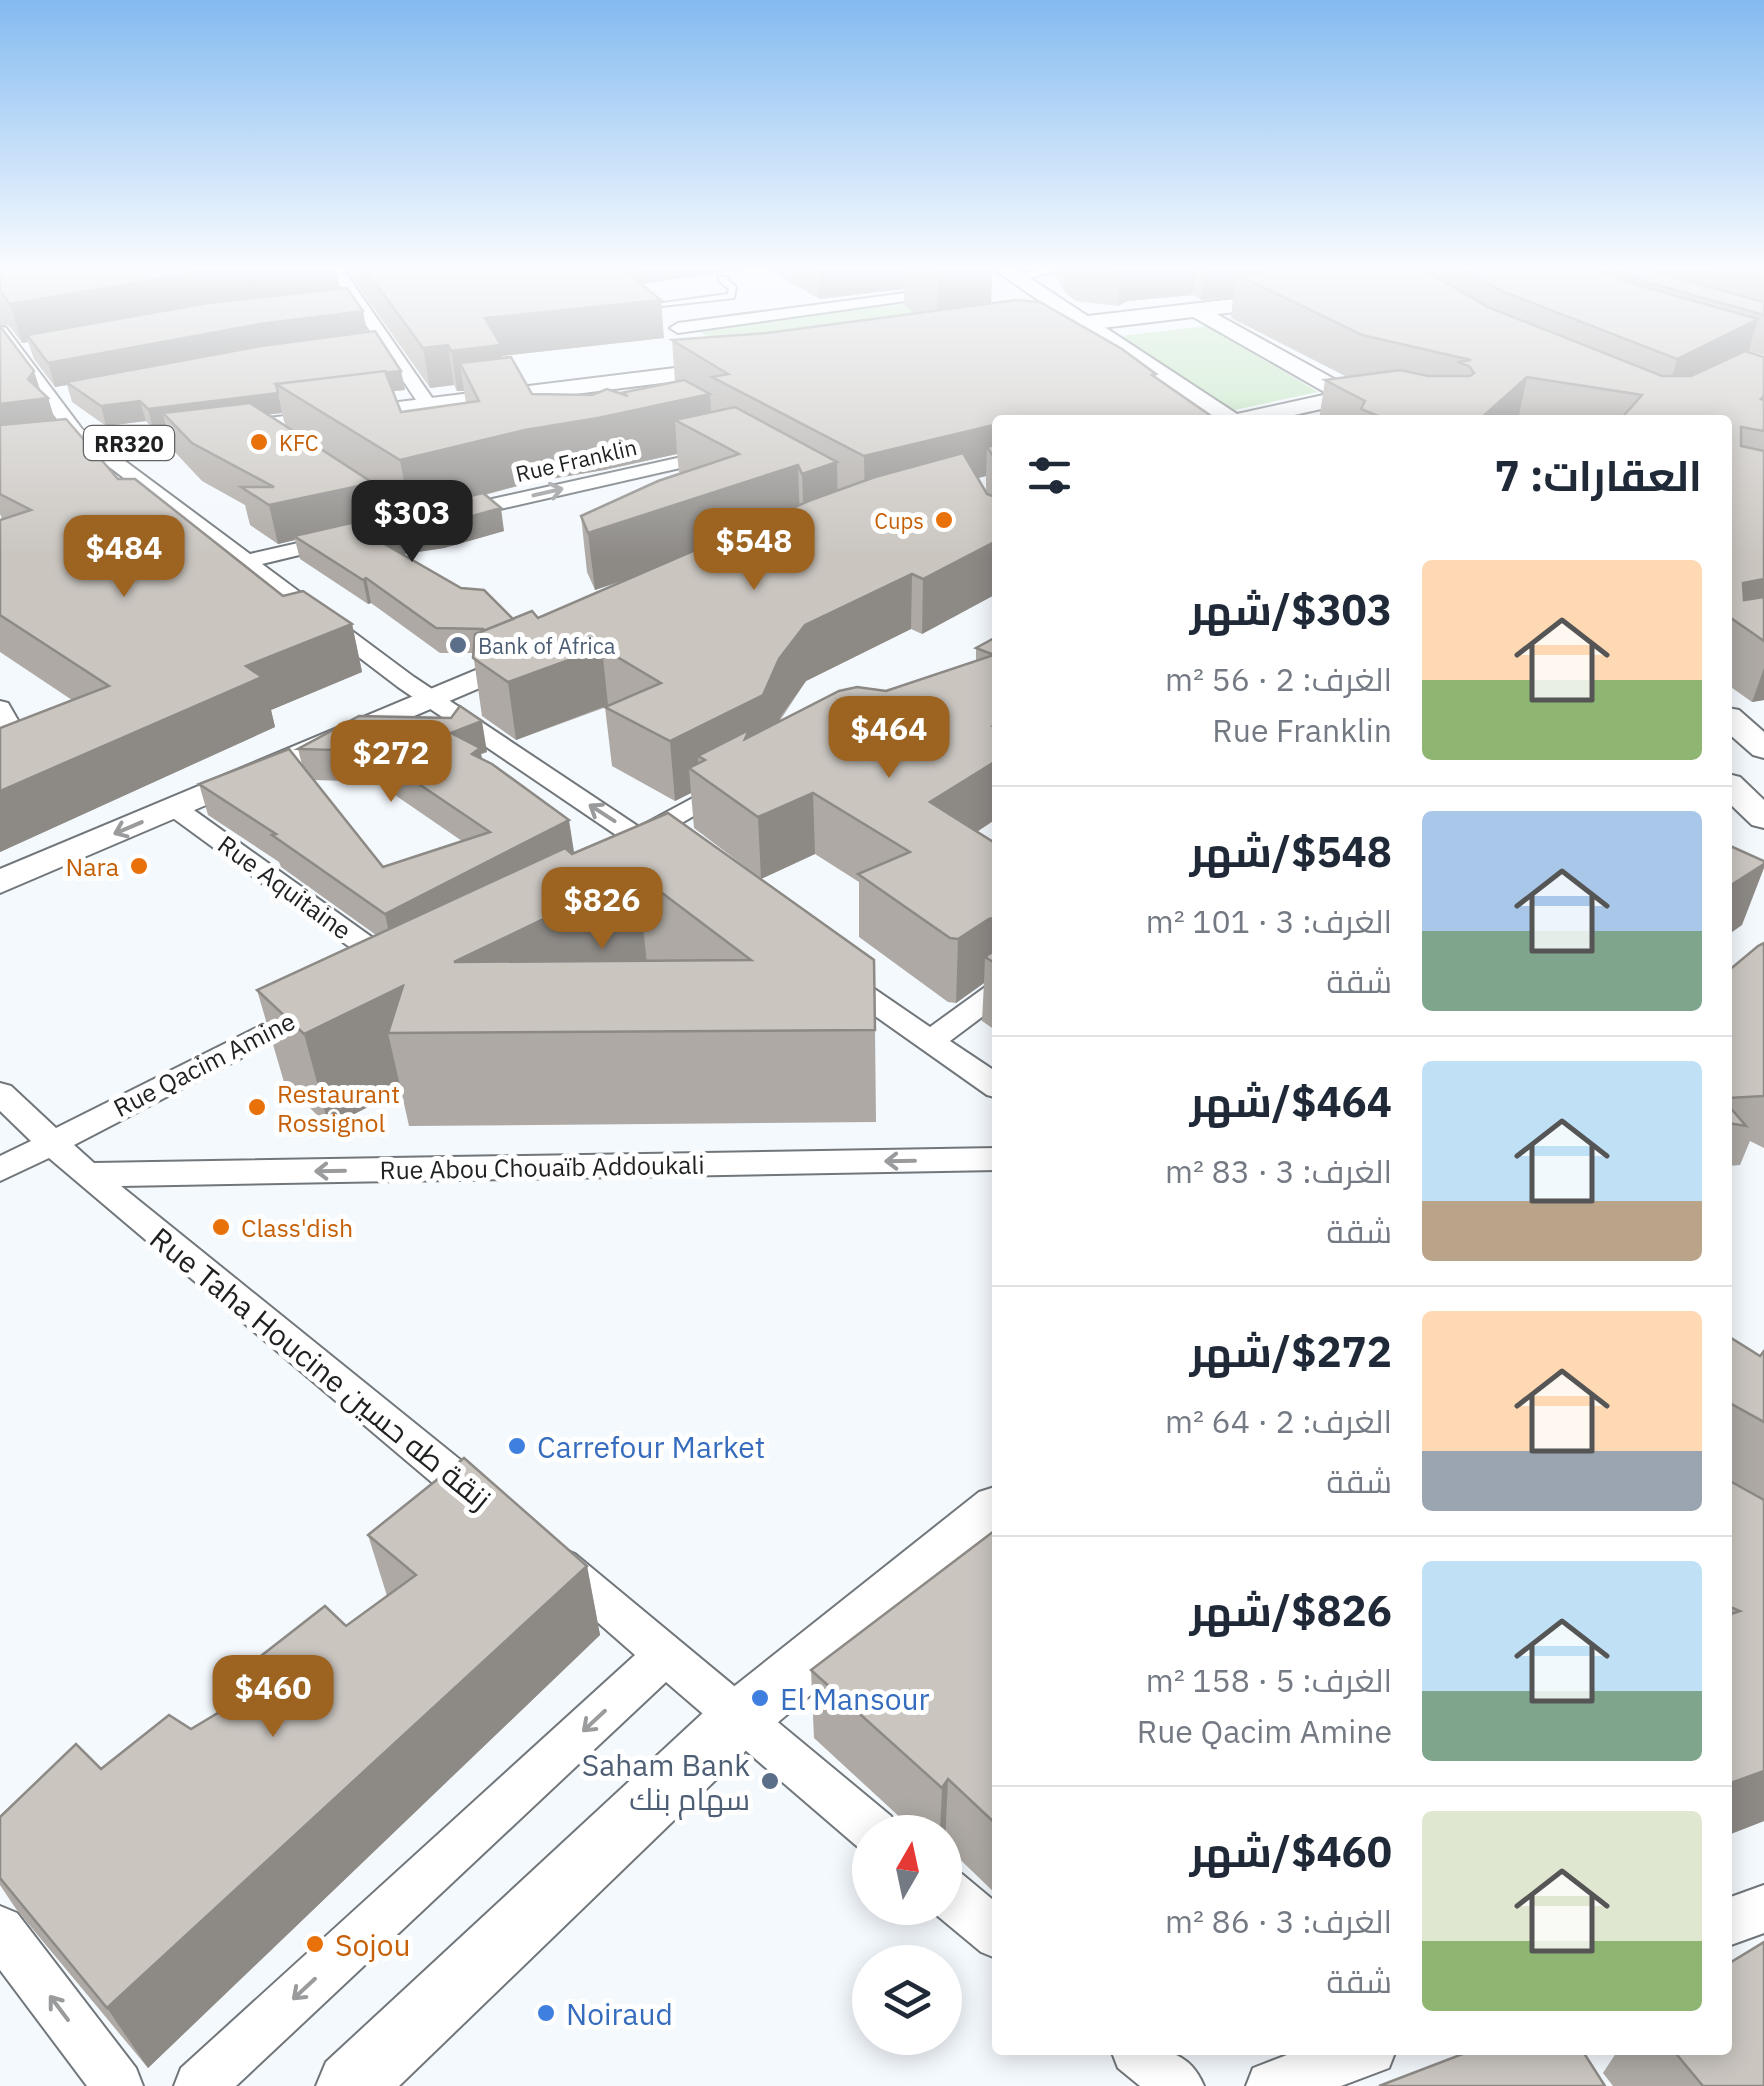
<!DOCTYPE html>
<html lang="ar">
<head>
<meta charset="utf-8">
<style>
	body { margin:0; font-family:"IBM Plex Sans",Cairo,sans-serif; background:#f6f6f7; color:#1f2937; direction:rtl; height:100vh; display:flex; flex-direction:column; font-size:38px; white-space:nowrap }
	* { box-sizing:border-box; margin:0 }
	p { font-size:32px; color:#747a83 }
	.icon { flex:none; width:55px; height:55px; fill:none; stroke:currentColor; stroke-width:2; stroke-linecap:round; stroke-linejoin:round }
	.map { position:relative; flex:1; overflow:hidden; direction:ltr }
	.drawer { position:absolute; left:992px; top:415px; width:740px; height:1640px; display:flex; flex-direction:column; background:#fff; border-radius:10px; box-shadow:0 5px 25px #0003; direction:rtl }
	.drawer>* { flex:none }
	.needle { width:65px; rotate:9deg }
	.buttons { position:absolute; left:852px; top:1815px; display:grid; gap:20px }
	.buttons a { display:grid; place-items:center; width:110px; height:110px; border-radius:50%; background:#fff; box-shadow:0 5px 25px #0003; font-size:50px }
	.price { position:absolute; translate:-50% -85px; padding:0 22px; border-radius:20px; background:#9d6421; color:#fff; font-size:32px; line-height:65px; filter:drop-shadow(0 2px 5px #0008) }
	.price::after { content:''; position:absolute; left:50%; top:60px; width:30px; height:22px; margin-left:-15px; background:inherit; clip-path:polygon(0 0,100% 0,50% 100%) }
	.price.active { background:#222; color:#fff }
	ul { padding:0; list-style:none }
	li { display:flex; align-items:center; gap:30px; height:250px; padding:0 30px }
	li+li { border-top:2px solid #e0e1e3 }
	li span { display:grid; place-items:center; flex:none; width:280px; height:200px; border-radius:10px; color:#555 }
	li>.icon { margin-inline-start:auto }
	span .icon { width:120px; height:120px; fill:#fffc; stroke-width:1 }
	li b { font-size:42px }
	h2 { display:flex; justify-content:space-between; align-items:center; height:120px; padding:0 30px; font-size:42px }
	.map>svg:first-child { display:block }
	.green { fill:#bee4ba }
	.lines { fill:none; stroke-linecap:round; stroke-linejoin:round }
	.lane-casing { stroke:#70767a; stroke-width:4 }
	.street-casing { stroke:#70767a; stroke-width:4 }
	.secondary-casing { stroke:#70767a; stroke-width:4 }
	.primary-casing { stroke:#70767a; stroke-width:4 }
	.lane { fill:#fff; fill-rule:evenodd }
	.street { fill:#fff; fill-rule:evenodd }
	.secondary { fill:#fff; fill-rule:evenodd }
	.primary { fill:#fff; fill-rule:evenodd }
	.wall { fill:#aea9a4; fill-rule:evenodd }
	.shaded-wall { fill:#8d8a86 }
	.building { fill:#cac5bf; stroke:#8d8a86; stroke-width:2.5; fill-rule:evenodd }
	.oneway { stroke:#9a9b9c }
	.food-dot { fill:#e8710a; stroke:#fff; stroke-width:4 }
	.service-dot { fill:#5c6f8a; stroke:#fff; stroke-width:4 }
	.shop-dot { fill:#3f7fe0; stroke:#fff; stroke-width:4 }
	.labels { text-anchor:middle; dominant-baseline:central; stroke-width:10; stroke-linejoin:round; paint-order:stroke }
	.far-food-label { font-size:22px; fill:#c56008; stroke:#fff; text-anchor:start }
	.shield { fill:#fff; stroke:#626364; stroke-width:2.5 }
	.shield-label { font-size:22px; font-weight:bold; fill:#1e2022 }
	.far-street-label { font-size:22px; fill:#1e2022; stroke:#fff }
	.far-service-label { font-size:22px; fill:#4e5e75; stroke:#fff; text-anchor:start }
	.food-label { font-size:25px; fill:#c56008; stroke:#fff; text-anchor:start }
	.street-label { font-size:25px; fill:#1e2022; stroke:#fff }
	.near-street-label { font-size:30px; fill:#1e2022; stroke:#fff }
	.near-shop-label { font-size:30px; fill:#366cbe; stroke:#fff; text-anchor:start }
	.near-service-label { font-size:30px; fill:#4e5e75; stroke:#fff; text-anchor:end }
	.near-food-label { font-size:30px; fill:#c56008; stroke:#fff; text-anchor:start }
</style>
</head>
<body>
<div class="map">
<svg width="1764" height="2086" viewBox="0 0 1764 2086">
	<rect width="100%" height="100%" fill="#f4f9fe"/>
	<g class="green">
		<polygon points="901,303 929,326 719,348 699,330"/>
		<polygon points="1207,326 1318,392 1230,411 1112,337"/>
	</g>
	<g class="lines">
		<defs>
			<polygon id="lane" points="719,277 725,277 736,287 734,298 652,307 648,305 728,294 729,289 719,281"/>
			<g id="street">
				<polygon points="326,265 340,265 437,405 434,409 422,409"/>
				<polygon points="1049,265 1072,265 1016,283 1009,279"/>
				<polygon points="943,288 948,289 948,295 678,333 670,328 678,323"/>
				<polygon points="0,326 6,328 82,429 250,554 338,534 345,536 345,544 262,564 414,677 639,827 717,785 726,783 738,790 656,838 672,852 659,860 650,858 398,687 70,437 0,342"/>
				<polygon points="718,449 727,454 724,458 456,519 446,513 456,507"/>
				<polygon points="344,477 413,521 413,529 399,529 337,487 335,483"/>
				<polygon points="0,701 8,703 19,722 8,735 0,737"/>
				<polygon points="175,800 184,803 401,958 405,964 401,970 381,970 166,813 162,808"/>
				<polygon points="844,972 854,975 930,1027 988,985 998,982 998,1005 950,1041 998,1073 998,1098 987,1095 834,987 830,981 834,975"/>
				<polygon points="302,1005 312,1007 317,1014 312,1021 74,1145 94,1163 998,1148 998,1170 121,1186 489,1483 495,1495 489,1507 475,1511 461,1507 49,1158 0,1181 0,1156 31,1141 0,1111 0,1083 11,1086 56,1128"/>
				<polygon points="561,1548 575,1554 891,1816 898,1832 870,1832 870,1853 859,1848 666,1682 236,2086 174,2086 181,2068 635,1655 547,1578 541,1566 547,1554"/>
				<polygon points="945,1867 962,1874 998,1904 998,1959 981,1952 928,1908 945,1908"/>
				<polygon points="1764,1885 1764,1933 1728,1946 1728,1898"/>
				<polygon points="0,1906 17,1913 136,2068 143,2086 87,2086 0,1970"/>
				<path d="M1111,2050c41,0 75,-7 93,36h-64l-22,-18z"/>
				<polygon points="1300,2050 1396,2050 1389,2068 1341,2086 1246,2086 1253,2068"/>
			</g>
			<g id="secondary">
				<polygon points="987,265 1010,265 1237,414 1328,394 1188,314 1188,306 1202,306 1356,391 1456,415 1460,420 1419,420 1348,403 1272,420 1215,420"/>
				<polygon points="526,649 536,652 541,658 536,664 0,893 0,869"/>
				<polygon points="1728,708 1739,710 1764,732 1764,758 1753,755 1728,733"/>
				<polygon points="1728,774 1740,777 1764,800 1764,828 1752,825 1728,802"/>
				<polygon points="998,1486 998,1539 759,1738 399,2086 316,2086 326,2062 717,1700 979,1492"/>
			</g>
			<g id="primary">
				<polygon points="1293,292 1301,294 1304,299 1301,304 1019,338 1007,331 1019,324"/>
				<polygon points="732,361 741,363 744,368 741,373 0,467 0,451"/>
			</g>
		</defs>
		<use href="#lane" class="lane-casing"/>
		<use href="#street" class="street-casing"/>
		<use href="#secondary" class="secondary-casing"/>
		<use href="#primary" class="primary-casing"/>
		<use href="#lane" class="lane"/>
		<use href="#street" class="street"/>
		<use href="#secondary" class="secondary"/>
		<use href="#primary" class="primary"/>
	</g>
	<g class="wall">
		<path d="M0,265l340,24 23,22 4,21 34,39 4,19 -12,1 8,21 65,-9 -2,-12h-7l-3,-6 -24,3 -87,-123h275l46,73 -162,18 30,38 60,1 30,-1 53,-12 -3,-42 95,-7 147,-19 -10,-9v-16l-85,10 -56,-33 -121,18 -23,-19h373l-1,38 165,71 -1,3 -157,43v173l-76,41 -11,-5 -105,52 -27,41 107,-31 90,-30v-13l22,-12v188l-5,-3 -16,11 21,13v187l-16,-11 2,-38 -28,20 -8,-1 -89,-65v-55l-44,-28 -54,25 -67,-51 -3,-35 -16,8 -63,-35 -7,-59 4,-1 -93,34 -34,-24 -9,-63h-33l-69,-50 -3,1 -68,-45 -5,-19 -17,4 -28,-19 -5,-20 -43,-24 -30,-32 -6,-22 -13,2 -7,-8 -40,5 -34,-24 -5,-17 -12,2 -21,-28 -6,-17 -6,1 -13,-17 -9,-2zM282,413l3,12 -17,-11zM677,454l2,18 1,1 -99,43 6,56 8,18 39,-13 -96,41 -25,1 -111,-65 42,-6 60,-17 -19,-36 47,-13 72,-12zM986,476v15l-8,-13zM375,492l30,19 -25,6z"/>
		<polygon points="1056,265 1764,265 1764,355 1749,351 1748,352 1764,357 1764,700 1752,702 1728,685 1728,420 1319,420 1325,380 1347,377 1231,318 1233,297 1201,300 1193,295 1127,301 1118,306 1076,301 1066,294 1055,274"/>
		<polygon points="0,326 40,391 48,398 55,420 118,479 283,596 352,624 362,672 271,710 275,727 0,852 0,728 72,700 0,652 0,520 2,519 0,514"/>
		<path d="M298,749l189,3 -6,2 1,5 92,93 -2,1 96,-40 207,217 1,92 -467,4 -8,-36 -72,37 -45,-45 -27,-92 119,-55 -95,-68 -2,-5 -71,-47 -9,-31 103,-19zM314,780l62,2 86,59 -79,26z"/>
		<polygon points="1764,943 1764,1148 1750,1141 1740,1165 1729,1166 1728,1169 1728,971"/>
		<polygon points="1728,1336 1760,1356 1764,1351 1764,1821 1728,1835"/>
		<polygon points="998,1528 998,1896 945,1845 945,1832 916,1832 814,1738 811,1670"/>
		<polygon points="368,1535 587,1566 600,1635 148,2068 16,1909 0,1885 0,1817 191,1729 256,1690 387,1596"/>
		<polygon points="1618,2050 1728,2050 1764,2086 1613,2086 1603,2073"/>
	</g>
	<g class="shaded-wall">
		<polygon points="262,265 335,265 341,294 27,335 28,342 22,343 10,304 204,271"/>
		<polygon points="641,265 763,265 763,266 642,284"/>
		<polygon points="819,265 904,265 904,289 819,299"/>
		<polygon points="938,265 992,265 991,312 937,333"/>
		<polygon points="1150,265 1196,265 1193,295 1127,301 1118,306 1120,271 1130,267"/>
		<polygon points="1212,265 1424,265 1422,273 1236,274 1233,297 1201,300 1205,266"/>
		<polygon points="661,300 664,338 502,356 506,385 460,363 464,391 457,391 451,351 485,318"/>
		<polygon points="363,311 367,334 66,382 67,385 55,387 48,363 260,324"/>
		<polygon points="1758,319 1744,367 1663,409 1677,359"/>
		<polygon points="448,345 454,385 430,388 423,348"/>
		<polygon points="34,371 43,399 48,398 61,440 0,447 0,404"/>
		<polygon points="401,371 405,390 384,392 379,373"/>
		<polygon points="1527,377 1518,420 1479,420"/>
		<polygon points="278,393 282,413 175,426 163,413 166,427 153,429 148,409"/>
		<polygon points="710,394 713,440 675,420 677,454 604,470 532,482 410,514 400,460 525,430"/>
		<polygon points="140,401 146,421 106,426 101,406"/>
		<polygon points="998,424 998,463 987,447 986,476 865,507 864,456"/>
		<polygon points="837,462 838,516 804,528 802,474"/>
		<polygon points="798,465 800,519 595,590 588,533"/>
		<polygon points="373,483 381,521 294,536 295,540 278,544 269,505"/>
		<polygon points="501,508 504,531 444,548 373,559 369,535"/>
		<polygon points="998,540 998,593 922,634 923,579"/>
		<polygon points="912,574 911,629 806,681 781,716 766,754 705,760 698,756 699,775 689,768 691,793 675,801 670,741 779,659 805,625"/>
		<polygon points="366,578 371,603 368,604 363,580"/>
		<polygon points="1764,579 1764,630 1731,619 1743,583"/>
		<polygon points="352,624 362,672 271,710 275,727 0,852 0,791 246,666"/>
		<polygon points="602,648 608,705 516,740 508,682"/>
		<polygon points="1764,668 1764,700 1752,702"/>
		<polygon points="482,721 487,752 481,754 486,779 451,733"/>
		<polygon points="998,723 998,762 996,761 993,821 929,863 930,802 993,726"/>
		<polygon points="813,793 815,854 761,879 758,817"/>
		<polygon points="569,820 574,852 392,947 385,914"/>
		<polygon points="1764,864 1764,868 1742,925 1728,935 1728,887"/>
		<polygon points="637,874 647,963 454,962"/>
		<polygon points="998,917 998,965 985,957 984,983 956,1003 958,939 989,919"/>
		<polygon points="403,986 388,1033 401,1090 329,1127 304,1034"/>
		<polygon points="587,1566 600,1635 148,2068 107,2008"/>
		<polygon points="1764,1771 1764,1821 1728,1835 1728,1784"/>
		<polygon points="948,1779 945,1845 945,1832 940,1832 942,1788"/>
	</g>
	<g class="building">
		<polygon points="0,265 262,265 204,271 10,304 0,291"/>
		<polygon points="362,265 618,265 661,300 485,318 501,345 451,351 448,345 423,348"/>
		<polygon points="1077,265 1150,265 1130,267 1120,271"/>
		<polygon points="1317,265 1416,265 1488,307 1662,376 1691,376 1745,351 1764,357 1764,396 1761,399 1764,400 1764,431 1741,427 1741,446 1764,451 1764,579 1743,583 1744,600 1764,597 1764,641 1728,616 1728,420 1620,420 1642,395 1527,377 1479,420 1388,420 1361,409 1365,401 1325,380 1400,370 1428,376 1470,376 1474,373 1469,366 1457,362 1471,360 1362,335 1236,274"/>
		<polygon points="1455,265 1586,265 1638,285 1758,319 1677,359 1504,292"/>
		<polygon points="1603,265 1699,265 1716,271 1653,271 1764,302 1764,315 1650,283"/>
		<polygon points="347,288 363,311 260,324 48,363 27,335 208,303"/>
		<polygon points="1016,300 1040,302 1122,349 1156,374 1152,375 1217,420 998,420 998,424 864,456 712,377 728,374 672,340 767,333"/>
		<polygon points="0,326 34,371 28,379 48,398 0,404"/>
		<polygon points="375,331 401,371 276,384 278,393 148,409 140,401 101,406 66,382 261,346"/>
		<polygon points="511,357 532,394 592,395 607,389 628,396 621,393 684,380 710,394 598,418 525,430 400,460 276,384 385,371 401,412 479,401 460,363"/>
		<polygon points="250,403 373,483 269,505 241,487 274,487 192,443 163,413"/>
		<polygon points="735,407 837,462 802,474 798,465 588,533 581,516 658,481 739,454 675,420"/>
		<polygon points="66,419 118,479 135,479 283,596 303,591 352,624 246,666 262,677 0,791 0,728 109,686 0,615 0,520 31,510 0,494 0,425"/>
		<polygon points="998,444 998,463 987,447"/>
		<polygon points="963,453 987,494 998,498 998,540 923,579 912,574 805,625 779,659 763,695 670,741 605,707 661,683 602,648 508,682 473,658 475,634 532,611 538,618 811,500 875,477"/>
		<polygon points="483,493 501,508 440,525 369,535 461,588 484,590 513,619 483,631 483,629 436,628 366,578 363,580 294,536"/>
		<polygon points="998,636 998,723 993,726 998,728 998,762 996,761 930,802 998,845 998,917 989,919 958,939 950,938 858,874 910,852 813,793 758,817 689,768 705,760 698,756 749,730 745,739 839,691 857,687 886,691 994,655 976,648"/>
		<polygon points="460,706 482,721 451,733 480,748 472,754 492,764 569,820 385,914 272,835 276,834 199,784 289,749 383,867 490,832 370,751 298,749 359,716 451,718"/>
		<path d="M668,813l206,147 1,70 -487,3 15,-47 -99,48 -47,-44 308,-142 7,6zM637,874l114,86 -297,2z"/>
		<polygon points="1728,845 1764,861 1764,864 1728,887"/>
		<polygon points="1764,943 1764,1096 1728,1098 1728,971 1758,946"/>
		<polygon points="998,948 998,965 985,957"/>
		<polygon points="1728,1105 1746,1126 1728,1123"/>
		<polygon points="1728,1336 1760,1356 1764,1351 1764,1422 1728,1402"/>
		<polygon points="464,1458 587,1566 107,2008 0,1878 0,1817 76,1744 101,1769 169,1715 191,1729 256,1690 248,1666 325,1606 346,1626 416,1575 368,1535"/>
		<polygon points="1728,1480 1764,1500 1764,1771 1728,1784 1728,1615 1740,1611 1728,1606"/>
		<polygon points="998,1528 998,1826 948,1779 942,1788 811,1670"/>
		<polygon points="1764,1942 1764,2086 1703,2086 1673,2050 1728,2050 1728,1964"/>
		<polygon points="1473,2050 1582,2050 1605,2086 1379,2086"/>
	</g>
	<defs><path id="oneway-shaft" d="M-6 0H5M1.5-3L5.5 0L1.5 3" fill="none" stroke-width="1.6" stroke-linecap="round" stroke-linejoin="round" transform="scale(2.5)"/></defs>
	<g class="oneway">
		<use href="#oneway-shaft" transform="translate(548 492) rotate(-13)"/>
		<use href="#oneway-shaft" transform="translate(602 813) rotate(-147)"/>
		<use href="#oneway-shaft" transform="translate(128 828) rotate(157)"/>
		<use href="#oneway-shaft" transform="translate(900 1161) rotate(179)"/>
		<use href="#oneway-shaft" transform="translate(330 1171) rotate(179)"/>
		<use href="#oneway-shaft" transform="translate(594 1721) rotate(137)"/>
		<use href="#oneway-shaft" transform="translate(304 1989) rotate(137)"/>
		<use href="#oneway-shaft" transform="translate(59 2008) rotate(-127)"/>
	</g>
	<linearGradient id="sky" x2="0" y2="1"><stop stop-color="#83baf0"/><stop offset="0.48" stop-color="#fafcff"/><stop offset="1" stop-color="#fafcff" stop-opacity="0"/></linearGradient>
	<rect width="1764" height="557" fill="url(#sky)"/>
	<g class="food-dot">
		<circle cx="259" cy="442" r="10"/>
		<circle cx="944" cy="520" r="10"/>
		<circle cx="139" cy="866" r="10"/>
		<circle cx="257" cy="1107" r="10"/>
		<circle cx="221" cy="1227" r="10"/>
		<circle cx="315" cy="1944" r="10"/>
	</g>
	<g class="service-dot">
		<circle cx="458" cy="645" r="10"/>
		<circle cx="770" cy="1781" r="10"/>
	</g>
	<g class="shop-dot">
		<circle cx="517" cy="1446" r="10"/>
		<circle cx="760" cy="1698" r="10"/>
		<circle cx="546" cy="2013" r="10"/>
	</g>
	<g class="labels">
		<g class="far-food-label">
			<text x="279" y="442">KFC</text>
			<text x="924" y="520" text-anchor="end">Cups</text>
		</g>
		<rect class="shield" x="84" y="426" width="90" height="34" rx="8"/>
		<g class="shield-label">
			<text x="129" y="443">RR320</text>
		</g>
		<g class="far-street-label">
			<text transform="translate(576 460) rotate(-13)">Rue Franklin</text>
		</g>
		<g class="far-service-label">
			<text x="478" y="645">Bank of Africa</text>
		</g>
		<g class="food-label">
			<text x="119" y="866" text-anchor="end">Nara</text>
			<text x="277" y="1093">Restaurant<tspan x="277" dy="29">Rossignol</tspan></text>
			<text x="241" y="1227">Class'dish</text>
		</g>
		<g class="street-label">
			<text transform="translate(285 887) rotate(36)">Rue Aquitaine</text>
			<text transform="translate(204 1064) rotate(-27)">Rue Qacim Amine</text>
			<text transform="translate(542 1167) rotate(-1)">Rue Abou Chouaïb Addoukali</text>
		</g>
		<g class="near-street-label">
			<text transform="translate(321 1368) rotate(39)">Rue Taha Houcine زنقة طه حسين</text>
		</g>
		<g class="near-shop-label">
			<text x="537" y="1446">Carrefour Market</text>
			<text x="780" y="1698">El Mansour</text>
			<text x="566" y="2013">Noiraud</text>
		</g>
		<g class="near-service-label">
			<text x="750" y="1764">Saham Bank<tspan x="750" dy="34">سهام بنك</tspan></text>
		</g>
		<g class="near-food-label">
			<text x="335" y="1944">Sojou</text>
		</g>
	</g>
</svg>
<div class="buttons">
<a><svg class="needle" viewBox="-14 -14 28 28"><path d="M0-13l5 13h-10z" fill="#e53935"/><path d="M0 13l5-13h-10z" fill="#747a83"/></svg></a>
<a><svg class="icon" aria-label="layers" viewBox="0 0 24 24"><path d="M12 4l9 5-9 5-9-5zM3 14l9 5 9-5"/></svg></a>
</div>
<b class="price active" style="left:412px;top:565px">$303</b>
<b class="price" style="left:754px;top:593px">$548</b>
<b class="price" style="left:124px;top:600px">$484</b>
<b class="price" style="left:889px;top:781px">$464</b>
<b class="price" style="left:391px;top:805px">$272</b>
<b class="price" style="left:602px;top:952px">$826</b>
<b class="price" style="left:273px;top:1740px">$460</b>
<section class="drawer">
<h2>العقارات: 7<svg class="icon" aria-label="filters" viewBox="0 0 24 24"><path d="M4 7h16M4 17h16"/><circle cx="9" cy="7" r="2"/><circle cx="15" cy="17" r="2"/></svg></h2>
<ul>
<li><span style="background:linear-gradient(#ffd9b3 60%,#8fb573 0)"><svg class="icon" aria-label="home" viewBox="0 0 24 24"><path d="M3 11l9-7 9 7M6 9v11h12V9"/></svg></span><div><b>$303/شهر</b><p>الغرف: 2 · 56 m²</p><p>Rue Franklin</p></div></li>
<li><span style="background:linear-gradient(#a9c7e8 60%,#7fa58c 0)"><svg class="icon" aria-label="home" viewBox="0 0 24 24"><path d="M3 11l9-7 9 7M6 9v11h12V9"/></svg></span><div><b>$548/شهر</b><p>الغرف: 3 · 101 m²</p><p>شقة</p></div></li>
<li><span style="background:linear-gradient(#bfe0f5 70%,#b9a48a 0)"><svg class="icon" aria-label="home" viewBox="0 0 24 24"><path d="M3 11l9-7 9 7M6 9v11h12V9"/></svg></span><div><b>$464/شهر</b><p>الغرف: 3 · 83 m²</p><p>شقة</p></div></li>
<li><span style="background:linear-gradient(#ffd9b3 70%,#9aa5b1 0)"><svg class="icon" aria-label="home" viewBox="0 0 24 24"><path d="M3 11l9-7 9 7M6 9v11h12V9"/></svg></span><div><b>$272/شهر</b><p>الغرف: 2 · 64 m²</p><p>شقة</p></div></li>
<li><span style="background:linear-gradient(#bfe0f5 65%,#7fa58c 0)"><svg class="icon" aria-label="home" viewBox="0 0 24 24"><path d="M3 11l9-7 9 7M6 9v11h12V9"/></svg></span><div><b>$826/شهر</b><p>الغرف: 5 · 158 m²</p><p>Rue Qacim Amine</p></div></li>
<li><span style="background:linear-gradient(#dfe7d0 65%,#8fb573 0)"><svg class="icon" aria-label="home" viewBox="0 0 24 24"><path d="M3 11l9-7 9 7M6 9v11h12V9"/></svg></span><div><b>$460/شهر</b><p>الغرف: 3 · 86 m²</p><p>شقة</p></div></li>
</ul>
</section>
</div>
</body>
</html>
